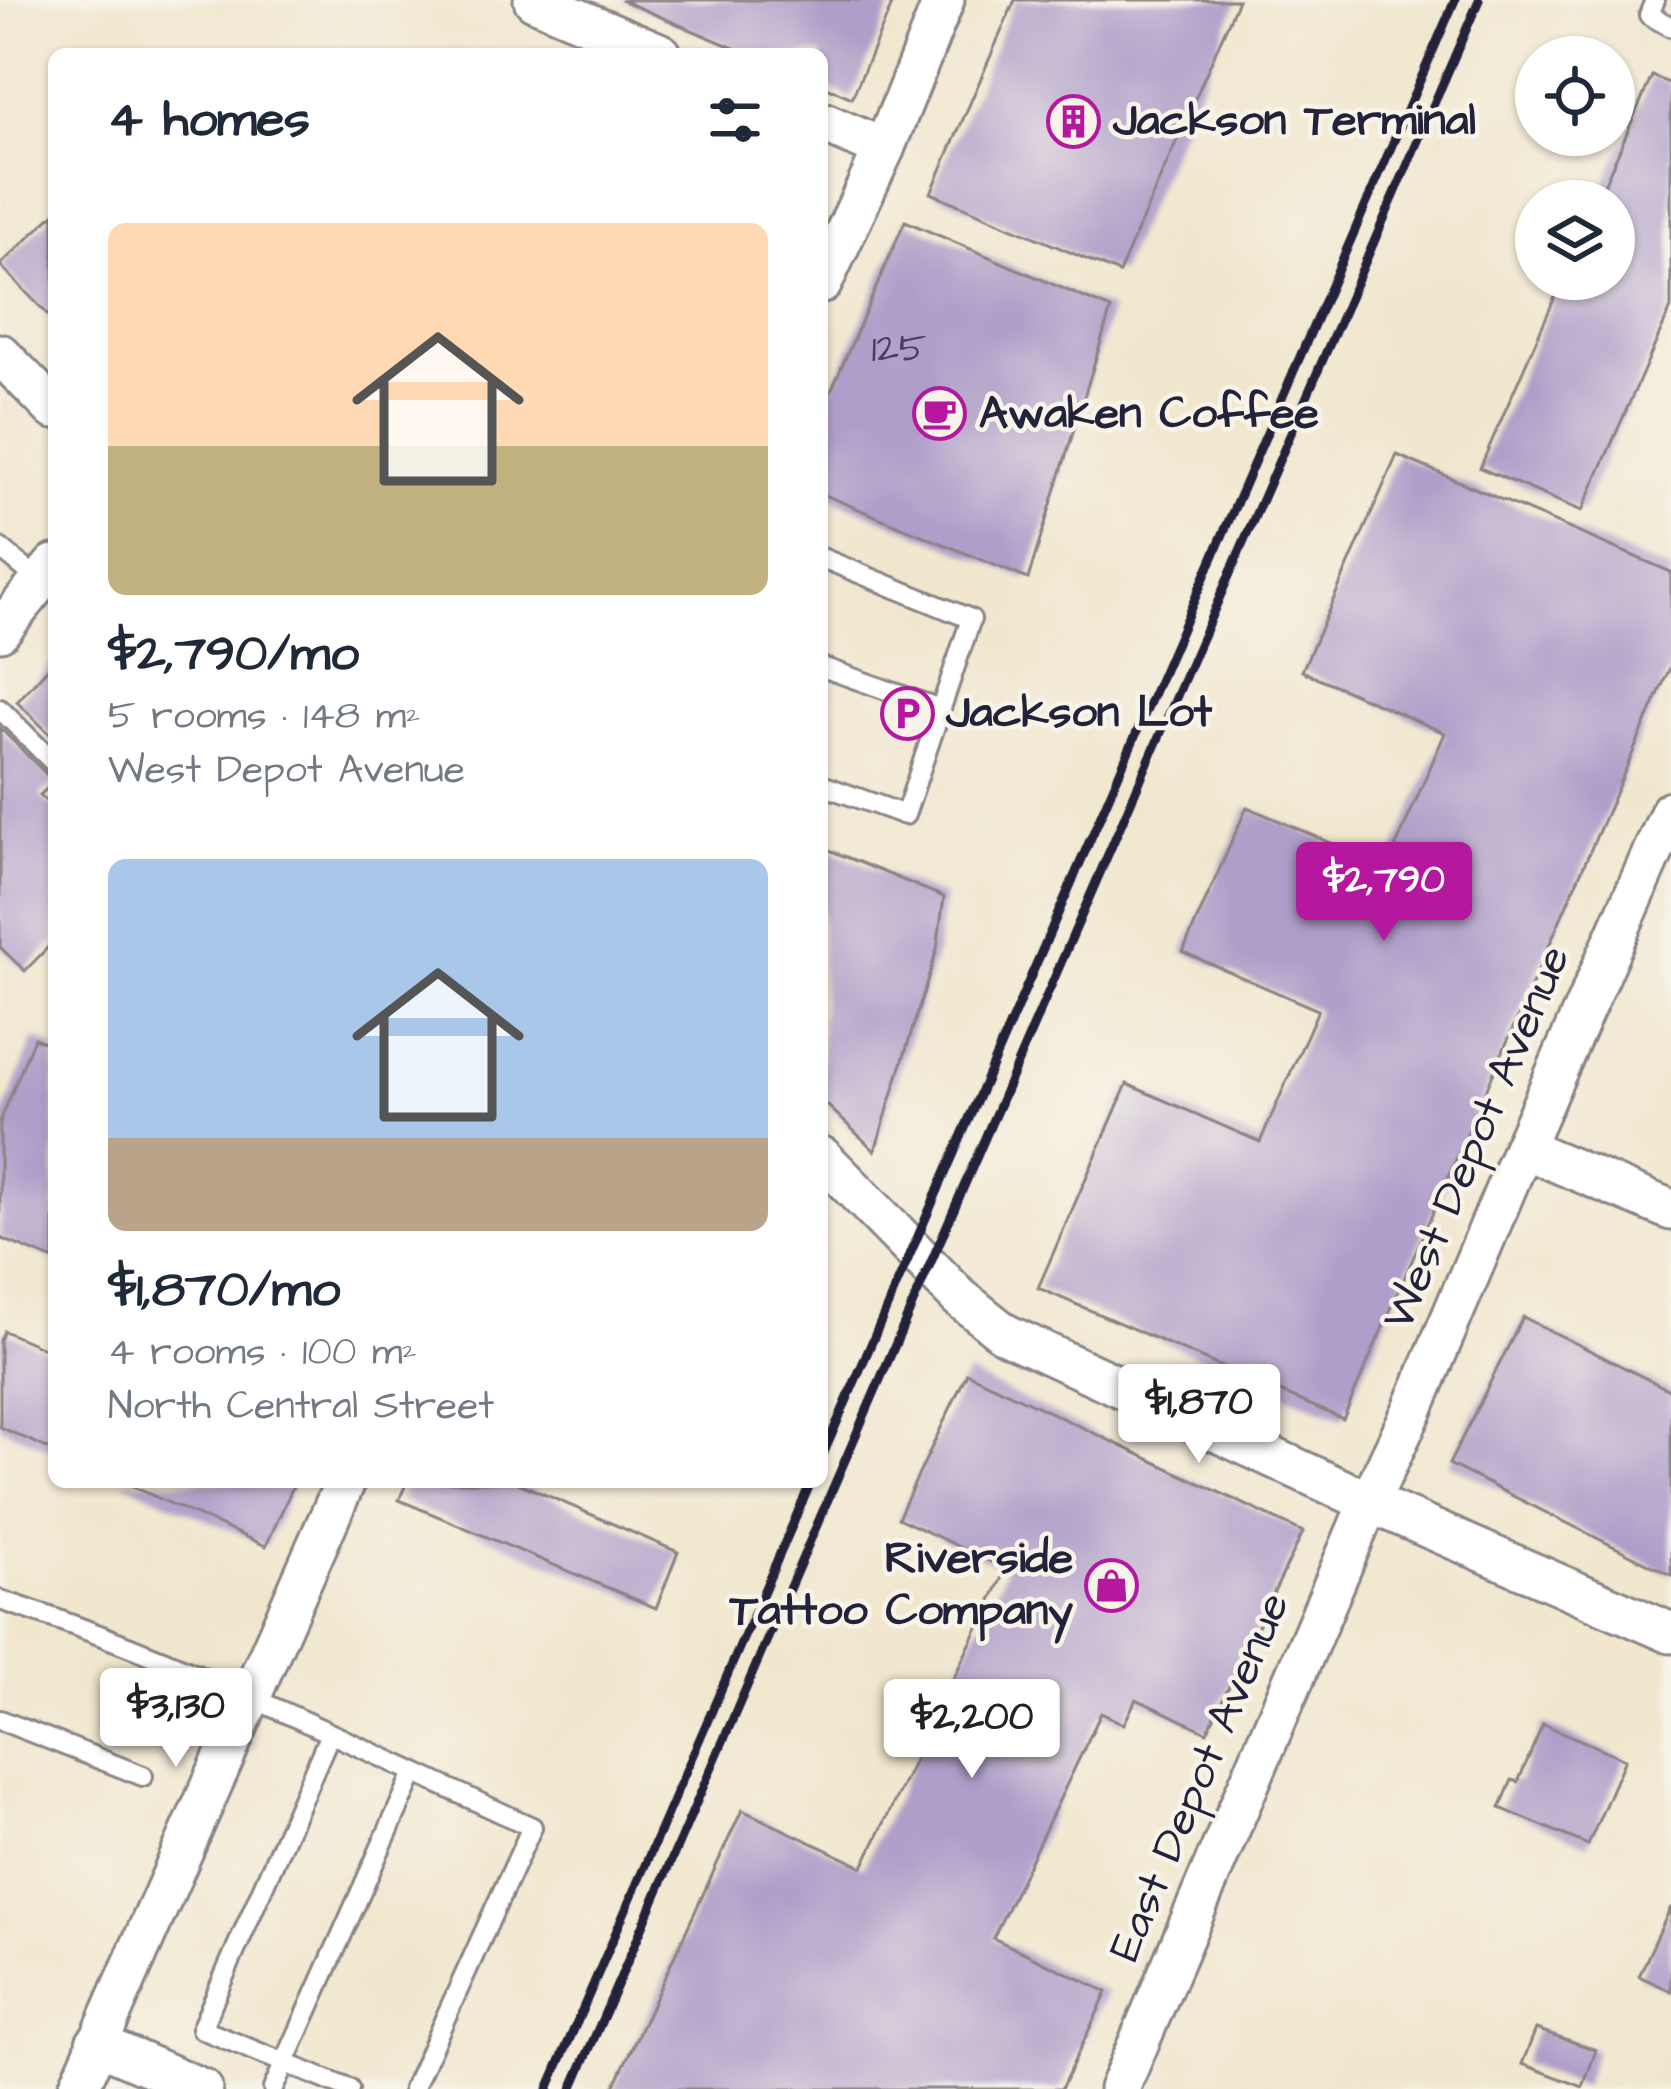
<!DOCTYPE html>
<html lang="en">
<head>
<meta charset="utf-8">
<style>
	body { margin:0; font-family:"Architects Daughter",sans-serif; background:#f6f6f7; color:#1f2937; height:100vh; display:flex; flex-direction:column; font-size:45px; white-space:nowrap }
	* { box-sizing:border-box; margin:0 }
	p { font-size:39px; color:#747a83 }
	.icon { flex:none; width:66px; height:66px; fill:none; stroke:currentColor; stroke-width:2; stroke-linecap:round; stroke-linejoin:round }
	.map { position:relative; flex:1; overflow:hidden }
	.sheet { position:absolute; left:48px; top:48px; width:780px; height:1440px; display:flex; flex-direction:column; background:#fff; border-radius:18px; box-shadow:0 3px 9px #0004 }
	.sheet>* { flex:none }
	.buttons { position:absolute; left:1515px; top:36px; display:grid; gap:24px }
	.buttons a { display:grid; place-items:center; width:120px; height:120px; border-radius:50%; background:#fff; box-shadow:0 3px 9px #0004; font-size:60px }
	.price { position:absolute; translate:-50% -102px; padding:0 27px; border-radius:12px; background:#fff; color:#222; font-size:39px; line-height:78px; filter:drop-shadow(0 3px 6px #0008) }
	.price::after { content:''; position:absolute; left:50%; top:72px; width:36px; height:27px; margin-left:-18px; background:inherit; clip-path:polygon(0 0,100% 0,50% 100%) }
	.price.current { background:#b5179e; color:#fff }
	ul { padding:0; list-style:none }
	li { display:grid; align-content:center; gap:24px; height:636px; padding:0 60px }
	li span { display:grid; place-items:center; height:372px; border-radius:18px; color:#555 }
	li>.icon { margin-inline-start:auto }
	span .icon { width:216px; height:216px; fill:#fffc; stroke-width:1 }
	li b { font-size:51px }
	h2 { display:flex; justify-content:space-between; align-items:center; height:144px; padding:0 60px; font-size:51px }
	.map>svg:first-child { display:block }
	.building { fill:#af9ec9 }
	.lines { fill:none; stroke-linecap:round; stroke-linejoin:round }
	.service-casing { stroke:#8a8485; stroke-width:24 }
	.minor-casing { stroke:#8a8485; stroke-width:45 }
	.service { stroke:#fff; stroke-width:18 }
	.minor { stroke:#fff; stroke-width:39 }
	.rail { stroke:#22223b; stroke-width:9 }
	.labels { text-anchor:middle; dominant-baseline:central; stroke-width:9; stroke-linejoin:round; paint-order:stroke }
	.number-label { font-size:39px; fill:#45415e }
	.poi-label { font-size:45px; font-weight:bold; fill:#22223b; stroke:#f7f3e8; text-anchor:start }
	.street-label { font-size:45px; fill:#22223b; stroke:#f7f3e8 }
</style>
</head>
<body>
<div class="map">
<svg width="1671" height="2089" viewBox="0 0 1671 2089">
	<rect width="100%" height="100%" fill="#f7f3e8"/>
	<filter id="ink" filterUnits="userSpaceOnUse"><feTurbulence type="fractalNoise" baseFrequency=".00833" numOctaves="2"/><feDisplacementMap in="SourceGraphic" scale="24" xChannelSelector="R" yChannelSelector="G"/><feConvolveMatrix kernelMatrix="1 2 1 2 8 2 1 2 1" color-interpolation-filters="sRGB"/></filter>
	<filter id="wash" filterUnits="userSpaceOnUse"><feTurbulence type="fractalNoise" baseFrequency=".004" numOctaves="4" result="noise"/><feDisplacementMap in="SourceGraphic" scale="48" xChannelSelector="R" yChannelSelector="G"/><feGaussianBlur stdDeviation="2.7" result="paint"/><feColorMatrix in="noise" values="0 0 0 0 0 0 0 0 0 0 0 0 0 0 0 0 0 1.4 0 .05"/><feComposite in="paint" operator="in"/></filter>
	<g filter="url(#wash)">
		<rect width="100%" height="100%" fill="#f1e7cf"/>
		<g id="blocks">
			<g class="building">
				<polygon points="621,0 881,0 892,5 852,98 822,85 822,54 748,54"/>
				<polygon points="1015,0 1238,0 1119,273 931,193"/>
				<polygon points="1652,76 1671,84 1671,308 1582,511 1480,468 1563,279 1614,279 1614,201 1597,201"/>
				<polygon points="54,214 54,321 0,265"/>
				<polygon points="905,221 1111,309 1028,579 822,494 822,412"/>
				<polygon points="1397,455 1671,572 1671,665 1343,1419 1038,1288 1127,1084 1260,1142 1318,1010 1183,952 1247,807 1387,867 1445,733 1302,671"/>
				<polygon points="54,661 54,738 17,702"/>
				<polygon points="0,728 54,782 40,795 54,809 54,941 25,971 0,947"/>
				<polygon points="822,847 944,897 937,949 875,1151 822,1100"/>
				<polygon points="34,1038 54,1046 54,1260 0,1238 0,1122"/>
				<polygon points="1523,1317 1671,1391 1671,1575 1449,1464"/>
				<polygon points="4,1331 54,1353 54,1451 0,1427 0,1340"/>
				<polygon points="967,1373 1303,1532 1207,1732 1136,1699 1124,1724 1101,1713 993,1938 1107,1992 1061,2089 613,2089 742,1810 863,1867 1006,1569 898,1518"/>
				<polygon points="122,1482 295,1482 266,1546"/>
				<polygon points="407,1482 516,1482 678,1552 656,1608 399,1500"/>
				<polygon points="1543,1724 1625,1759 1588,1845 1500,1808 1512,1780 1518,1782"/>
				<polygon points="1671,1907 1671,1991 1639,1976"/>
				<polygon points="1536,2029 1596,2050 1583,2087 1522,2064"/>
			</g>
		</g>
	</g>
	<g filter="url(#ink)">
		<use href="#blocks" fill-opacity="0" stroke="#8a8485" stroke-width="3"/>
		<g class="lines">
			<defs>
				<g id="service">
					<polyline points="1655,0 1649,15 1671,27"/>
					<polyline points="0,548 41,582"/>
					<polyline points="822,558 971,619 905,815 822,785"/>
					<polyline points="822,667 940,709"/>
					<polyline points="0,709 54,763"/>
					<path d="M0,1600c183,59 358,147 532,227l-119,262"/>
					<polyline points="0,1720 143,1776"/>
					<polyline points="330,1734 201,2029 349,2089"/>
					<polyline points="273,2089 414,1773"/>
				</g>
				<g id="minor">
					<polyline points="534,0 661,54"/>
					<polyline points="822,122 884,149"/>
					<polyline points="822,283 884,149 944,0"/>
					<polyline points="0,354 54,409"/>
					<polyline points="0,631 54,565"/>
					<polyline points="1523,1148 1671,1210"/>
					<polyline points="822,1157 959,1297 1005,1334 1369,1502 1671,1633"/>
					<polyline points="96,2043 202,2089"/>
					<polyline points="78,2089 345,1482"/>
					<polyline points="1119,2089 1369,1502 1412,1411 1523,1148 1671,811"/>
				</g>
			</defs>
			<use href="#service" class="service-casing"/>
			<use href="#minor" class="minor-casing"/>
			<use href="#service" class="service"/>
			<use href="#minor" class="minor"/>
			<g class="rail">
				<polyline points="822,1457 1455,0"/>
				<polyline points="548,2089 811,1482"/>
				<polyline points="572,2089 1479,0"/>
			</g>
		</g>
	</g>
	<defs>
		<symbol id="building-ring" viewBox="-11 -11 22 22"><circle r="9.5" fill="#f7f3e8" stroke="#b5179e" stroke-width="1.5"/><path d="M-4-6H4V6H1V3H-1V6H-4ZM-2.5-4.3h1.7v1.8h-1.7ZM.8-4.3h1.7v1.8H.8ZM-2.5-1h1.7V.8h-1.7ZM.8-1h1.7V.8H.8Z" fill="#b5179e"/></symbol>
		<symbol id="cafe-ring" viewBox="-11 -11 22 22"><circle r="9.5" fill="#f7f3e8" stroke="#b5179e" stroke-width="1.5"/><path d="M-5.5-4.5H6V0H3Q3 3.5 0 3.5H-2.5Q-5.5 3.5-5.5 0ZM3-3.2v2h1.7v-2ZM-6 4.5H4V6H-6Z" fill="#b5179e"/></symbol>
		<symbol id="parking-ring" viewBox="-11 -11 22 22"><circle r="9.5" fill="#f7f3e8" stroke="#b5179e" stroke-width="1.5"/><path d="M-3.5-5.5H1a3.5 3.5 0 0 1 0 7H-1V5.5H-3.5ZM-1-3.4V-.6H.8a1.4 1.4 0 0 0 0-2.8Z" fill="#b5179e"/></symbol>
		<symbol id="shop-ring" viewBox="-11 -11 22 22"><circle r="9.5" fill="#f7f3e8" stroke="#b5179e" stroke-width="1.5"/><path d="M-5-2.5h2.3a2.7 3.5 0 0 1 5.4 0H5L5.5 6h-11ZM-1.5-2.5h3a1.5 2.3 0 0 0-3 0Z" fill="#b5179e"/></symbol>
	</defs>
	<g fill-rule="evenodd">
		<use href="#building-ring" x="1044" y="92" width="59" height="59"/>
		<use href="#cafe-ring" x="910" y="384" width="59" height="59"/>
		<use href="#parking-ring" x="878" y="684" width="59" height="59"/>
		<use href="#shop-ring" x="1082" y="1556" width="59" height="59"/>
	</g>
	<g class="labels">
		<g class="number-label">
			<text x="899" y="350">125</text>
		</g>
		<g class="poi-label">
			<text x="1113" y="121">Jackson Terminal</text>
			<text x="979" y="414">Awaken Coffee</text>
			<text x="946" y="713">Jackson Lot</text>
			<text x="1073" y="1559" text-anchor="end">Riverside<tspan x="1073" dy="52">Tattoo Company</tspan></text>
		</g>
		<g class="street-label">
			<text transform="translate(1477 1138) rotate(-67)">West Depot Avenue</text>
			<text transform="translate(1200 1777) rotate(-67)">East Depot Avenue</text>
		</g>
	</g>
</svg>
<div class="buttons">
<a><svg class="icon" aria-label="locate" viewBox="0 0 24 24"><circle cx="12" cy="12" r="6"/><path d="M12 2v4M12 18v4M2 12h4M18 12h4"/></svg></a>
<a><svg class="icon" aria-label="layers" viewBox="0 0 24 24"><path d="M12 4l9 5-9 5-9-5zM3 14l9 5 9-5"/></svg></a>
</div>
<b class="price current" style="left:1384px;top:944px">$2,790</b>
<b class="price" style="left:1199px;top:1466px">$1,870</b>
<b class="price" style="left:176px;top:1770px">$3,130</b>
<b class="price" style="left:972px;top:1781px">$2,200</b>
<section class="sheet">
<h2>4 homes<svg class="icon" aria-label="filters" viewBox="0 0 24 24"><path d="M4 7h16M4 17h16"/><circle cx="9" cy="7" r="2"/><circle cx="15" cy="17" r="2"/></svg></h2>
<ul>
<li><span style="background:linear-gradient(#ffd9b3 60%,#c2b280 0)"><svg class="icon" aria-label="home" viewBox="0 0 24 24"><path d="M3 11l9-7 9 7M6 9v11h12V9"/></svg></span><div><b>$2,790/mo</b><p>5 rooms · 148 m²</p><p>West Depot Avenue</p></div></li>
<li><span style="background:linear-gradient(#a9c7e8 75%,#b9a48a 0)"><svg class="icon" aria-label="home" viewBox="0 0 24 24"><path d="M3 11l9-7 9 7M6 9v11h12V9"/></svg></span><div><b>$1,870/mo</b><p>4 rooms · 100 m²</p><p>North Central Street</p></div></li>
</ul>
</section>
</div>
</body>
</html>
